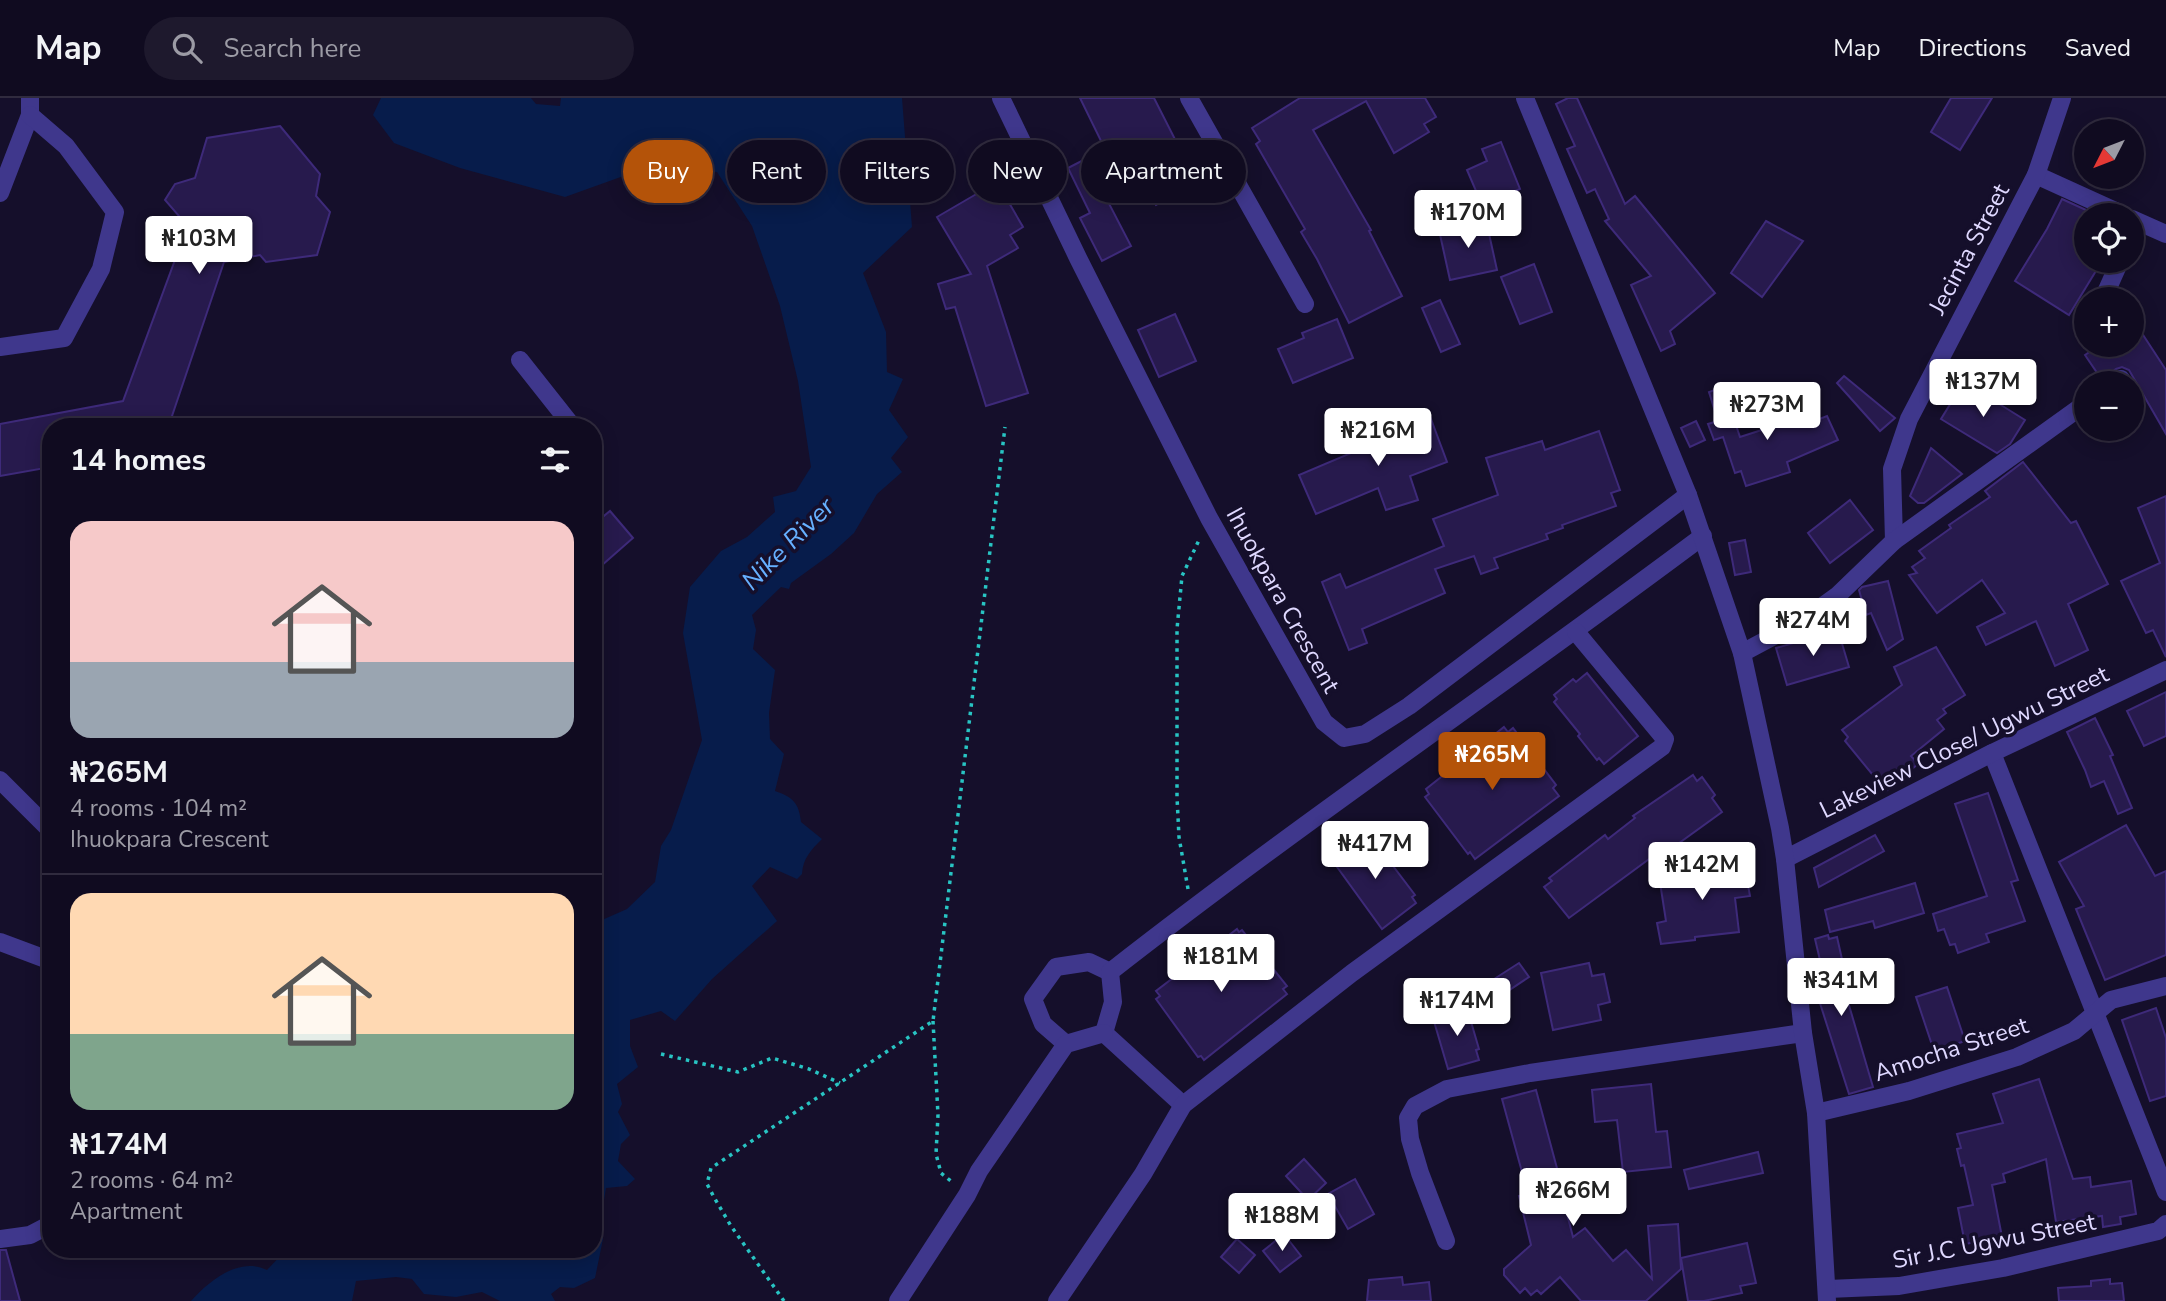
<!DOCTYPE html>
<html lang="en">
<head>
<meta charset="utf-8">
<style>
	body { margin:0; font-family:"Nunito Sans",sans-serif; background:#1e192d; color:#f1f3f6; height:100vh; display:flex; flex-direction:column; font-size:26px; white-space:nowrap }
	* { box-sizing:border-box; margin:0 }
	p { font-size:23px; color:#9c9ba5 }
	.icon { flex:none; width:38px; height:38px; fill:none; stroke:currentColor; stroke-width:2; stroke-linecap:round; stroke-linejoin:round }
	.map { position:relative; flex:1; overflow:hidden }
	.side { position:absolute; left:42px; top:320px; width:560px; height:840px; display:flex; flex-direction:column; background:#100b20; border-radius:28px; box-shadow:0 4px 18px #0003,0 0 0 2px #302b3e }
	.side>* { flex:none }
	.guide { position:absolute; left:623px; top:42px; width:665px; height:63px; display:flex; gap:14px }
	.needle { width:46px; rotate:228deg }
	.controls { position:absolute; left:2074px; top:21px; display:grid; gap:14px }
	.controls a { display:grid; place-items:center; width:70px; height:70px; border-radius:50%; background:#100b20; box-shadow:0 4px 18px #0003,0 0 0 2px #302b3e; font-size:35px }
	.price { position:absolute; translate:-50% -60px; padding:0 16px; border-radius:7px; background:#fff; color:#222; font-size:23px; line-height:46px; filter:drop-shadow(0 2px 4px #0008) }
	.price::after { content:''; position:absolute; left:50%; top:42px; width:21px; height:16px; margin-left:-10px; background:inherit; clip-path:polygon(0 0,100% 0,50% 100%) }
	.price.on { background:#b45309; color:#fff }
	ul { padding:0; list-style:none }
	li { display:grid; align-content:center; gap:14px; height:371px; padding:0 28px }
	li+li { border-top:2px solid #302b3e }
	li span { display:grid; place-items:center; height:217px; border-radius:21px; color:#555 }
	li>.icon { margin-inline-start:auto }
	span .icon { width:126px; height:126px; fill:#fffc; stroke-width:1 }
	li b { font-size:30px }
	h2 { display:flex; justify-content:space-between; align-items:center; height:84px; padding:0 28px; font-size:30px }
	.tag { padding:0 24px; border-radius:32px; background:#100b20; box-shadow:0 4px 18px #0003,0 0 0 2px #302b3e; font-size:24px; line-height:63px }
	.tag.on { background:#b45309; color:#fff }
	header { display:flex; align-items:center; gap:42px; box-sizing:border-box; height:98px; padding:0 35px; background:#100b20; border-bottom:2px solid #302b3e }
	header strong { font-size:33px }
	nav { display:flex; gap:38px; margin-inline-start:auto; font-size:24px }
	.search { width:490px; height:63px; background:#1e192d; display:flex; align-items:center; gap:18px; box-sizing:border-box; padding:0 24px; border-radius:38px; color:#9c9ba5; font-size:26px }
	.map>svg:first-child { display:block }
	.water { fill:#071c4b }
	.building { fill:#271a4d; stroke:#3e2a7a; stroke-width:2 }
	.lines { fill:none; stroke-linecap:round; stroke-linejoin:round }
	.path { stroke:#28c4c3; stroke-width:3.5; stroke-dasharray:3.5 5; stroke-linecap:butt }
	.minor { stroke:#3f378c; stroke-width:18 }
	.tertiary { stroke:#3f378c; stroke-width:18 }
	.labels { text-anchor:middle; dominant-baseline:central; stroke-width:7; stroke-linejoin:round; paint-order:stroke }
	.street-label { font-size:24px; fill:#dfd8ff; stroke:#150f2b }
	.water-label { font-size:26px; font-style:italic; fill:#66b0ff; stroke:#150f2b }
</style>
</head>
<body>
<header>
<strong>Map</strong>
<div class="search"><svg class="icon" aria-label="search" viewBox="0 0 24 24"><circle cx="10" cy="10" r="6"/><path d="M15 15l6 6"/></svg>Search here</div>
<nav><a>Map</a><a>Directions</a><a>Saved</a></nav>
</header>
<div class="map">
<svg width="2166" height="1203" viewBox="0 0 2166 1203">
	<rect width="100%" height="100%" fill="#150f2b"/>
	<path class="water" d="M381,0h150l5,6 24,2 1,-8h341l10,129 -49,46 23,59 1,40 16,7 -14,31 19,27 -17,21 11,14 -25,22 -23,39 -23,21 -40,29 -2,6 -8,-2 -29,28 4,15 -3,19 22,21 -6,43 1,26 14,15 -9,37c18,6 24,12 26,31l21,17c-11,11 -19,19 -20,35l-5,5 -27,-12 -18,19 25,35 -65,58 -37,42 -14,-10 -31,9v26l8,21 -21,17 5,20 -4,8 12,23 -9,9 -3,17 17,18 -8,7 -21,2 -2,12 -5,9 4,30 -8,39 -21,10 -14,-1 -9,7 4,7h-55l-18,-9 -26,5 -32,-3 -12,-15 -16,-2 -40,4 -4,20h-161c18,-20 48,-45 76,-31l19,-20h307v-309l9,-21 25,-11 28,-27 6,-36 10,-16 31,-90 -19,-107 7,-46 31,-36 26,-14 28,-25 -2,-15 23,-6 15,-24 -13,-86 -18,-75 -28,-80 -35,-54 -36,-3h-38l-78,28 -105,-29 -66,-25 -21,-28z"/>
	<g class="building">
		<polygon points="1080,0 1154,0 1183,57 1161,68 1175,97 1156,107 1142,77 1104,96 1131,148 1102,163 1080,120 1090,115 1068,70 1105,51"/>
		<polygon points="1300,0 1425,0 1436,19 1424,26 1429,34 1394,55 1366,3 1313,32 1371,132 1369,133 1402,198 1349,225 1317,161 1301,134 1305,131 1256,46 1260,43 1252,30"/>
		<polygon points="1568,0 1577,0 1625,106 1635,98 1715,195 1670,233 1675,246 1661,253 1631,187 1651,178 1605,123 1609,121 1595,91 1587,95 1567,51 1575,48 1556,6"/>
		<polygon points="1951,0 1992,0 1960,52 1931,34"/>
		<polygon points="280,28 320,76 316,98 330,114 317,157 266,164 260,157 224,164 172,318 181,329 51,329 51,369 0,378 0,326 123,303 179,151 186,126 165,102 175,86 195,80 207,40"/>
		<polygon points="1501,44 1520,91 1482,107 1467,72 1487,63 1482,51"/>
		<polygon points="997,84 1023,129 1010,137 1018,150 987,168 1028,295 986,308 955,209 946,211 938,186 971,176 937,119"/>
		<polygon points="2062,101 2086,112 2086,163 2102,163 2069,217 2015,183 2047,131"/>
		<polygon points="1486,122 1497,172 1450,182 1439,132"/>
		<polygon points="1766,123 1803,143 1762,199 1731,175"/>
		<polygon points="1534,166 1552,214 1520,226 1501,179"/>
		<polygon points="1440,202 1460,246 1441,254 1422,210"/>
		<polygon points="1175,216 1196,263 1159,279 1138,232"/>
		<polygon points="2132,220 2166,272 2166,336 2129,272 2122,269 2116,271 2102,282 2085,257 2100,247 2132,247"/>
		<polygon points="1337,221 1353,260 1293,285 1278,251 1304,240 1302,235"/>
		<polygon points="1844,278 1895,320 1880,333 1837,285"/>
		<polygon points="1964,284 2025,322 2010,346 1997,355 1941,321"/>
		<polygon points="1723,289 1740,339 1796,321 1799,329 1827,318 1838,342 1787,364 1790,374 1746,388 1741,373 1735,375 1723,339 1714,342 1708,326 1718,323 1709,294"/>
		<polygon points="1428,313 1447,364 1410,378 1418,402 1386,412 1378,390 1316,416 1299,377 1396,336 1393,326"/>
		<polygon points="1696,323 1705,342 1690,349 1681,330"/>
		<polygon points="1599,333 1620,392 1611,395 1616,408 1562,427 1563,430 1546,436 1548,441 1494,460 1498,470 1481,476 1474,458 1435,471 1445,495 1362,531 1367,545 1349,552 1322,484 1340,476 1346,490 1444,448 1433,421 1498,397 1486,360 1542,343 1545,352"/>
		<polygon points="1931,350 1962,376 1924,405 1918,405 1910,398"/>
		<polygon points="2023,364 2071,425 2076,423 2108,486 2068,506 2088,552 2055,568 2036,523 1986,547 1977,529 2005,515 1982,482 1937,515 1909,477 1917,475 1912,469 1925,460 1919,453 1951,430 1949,427 1990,399 1985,393"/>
		<polygon points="2166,398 2166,559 2153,532 2146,535 2121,483 2160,465 2138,410"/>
		<polygon points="1850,402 1873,432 1830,465 1808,435"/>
		<polygon points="610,413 633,440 593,475 593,427"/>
		<polygon points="1745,442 1751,474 1735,477 1729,445"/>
		<polygon points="1888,483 1903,541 1887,552 1871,515 1866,517 1859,492 1862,489"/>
		<polygon points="1838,532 1849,569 1787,587 1776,550"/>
		<polygon points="1936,549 1965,597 1943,611 1946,615 1937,622 1944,631 1911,658 1918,666 1886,693 1845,643 1848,639 1842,632 1902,587 1894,569"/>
		<polygon points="1587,575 1638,638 1604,666 1599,660 1597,662 1578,638 1580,636 1554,604 1557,601 1554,597 1573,581 1576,584"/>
		<polygon points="2166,594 2166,638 2144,648 2127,613"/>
		<polygon points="2095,620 2113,657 2110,658 2132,710 2118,716 2104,683 2091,689 2085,672 2067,634"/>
		<polygon points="1504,629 1508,634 1513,630 1556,687 1553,690 1559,698 1475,761 1470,754 1468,756 1425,699 1429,696 1426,691"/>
		<polygon points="1693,677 1697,683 1702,679 1715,697 1712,700 1722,714 1657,761 1656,756 1569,820 1544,789 1552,783 1549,780 1605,737 1608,741 1635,720 1633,718"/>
		<polygon points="1988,695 2018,782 2011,784 2025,823 1986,836 1989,844 1958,855 1955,846 1950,847 1944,831 1938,833 1933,816 1987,798 1955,706"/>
		<polygon points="2126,727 2155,778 2166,773 2166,857 2105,882 2076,811 2084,808 2059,764"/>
		<polygon points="1875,737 1884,753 1819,789 1814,770"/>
		<polygon points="1364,738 1368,742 1371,739 1415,797 1412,799 1416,805 1382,831 1332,762"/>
		<polygon points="1743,760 1750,798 1735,800 1739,834 1695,839 1695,842 1661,846 1657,825 1666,823 1659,778 1724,766 1723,763"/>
		<polygon points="1915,785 1924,815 1875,830 1873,823 1830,834 1825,812"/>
		<polygon points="1237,831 1239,834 1242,832 1287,888 1283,891 1287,896 1204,962 1201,958 1198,959 1156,901 1160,898 1156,893"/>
		<polygon points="1828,837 1829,841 1837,839 1846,879 1841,880 1873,989 1849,996 1818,899 1828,896 1815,841"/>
		<polygon points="1519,865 1529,879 1484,909 1474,894"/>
		<polygon points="1589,865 1592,878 1604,876 1610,904 1598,907 1601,922 1553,932 1541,875"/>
		<polygon points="1947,889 1965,943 1934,953 1916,899"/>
		<polygon points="1467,910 1479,951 1476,952 1479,962 1448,971 1433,920"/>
		<polygon points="2156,910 2166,940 2166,998 2150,1003 2122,922"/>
		<polygon points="2039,981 2073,1081 2090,1079 2091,1089 2131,1083 2136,1116 2120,1119 2121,1126 2103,1129 2102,1118 2056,1124 2046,1061 2003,1076 2005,1084 1992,1087 2002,1139 1965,1146 1958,1110 1973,1107 1964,1067 1961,1068 1957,1051 1961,1050 1957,1036 2003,1025 1993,996"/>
		<polygon points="1651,986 1656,1034 1667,1033 1671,1069 1623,1074 1617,1022 1595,1024 1592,992"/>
		<polygon points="1536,992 1558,1074 1556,1074 1573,1139 1585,1130 1613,1163 1626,1152 1652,1181 1648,1128 1678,1126 1681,1171 1646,1203 1581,1203 1560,1179 1541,1196 1537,1192 1531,1197 1525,1190 1520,1195 1504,1177 1504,1171 1531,1147 1519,1098 1528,1096 1502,1001"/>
		<polygon points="1758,1054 1763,1075 1689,1091 1684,1072"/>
		<polygon points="1304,1061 1326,1085 1308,1102 1286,1078"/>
		<polygon points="1355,1081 1374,1116 1348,1131 1328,1096"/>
		<polygon points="1284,1136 1301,1158 1280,1174 1263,1153"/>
		<polygon points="1237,1141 1255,1157 1239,1175 1221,1159"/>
		<polygon points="1747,1145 1756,1185 1740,1188 1742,1195 1704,1203 1688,1203 1681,1160"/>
		<polygon points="0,1152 6,1152 20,1203 0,1203"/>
		<polygon points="1402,1179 1403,1187 1429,1184 1431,1203 1367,1203 1369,1182"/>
		<polygon points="2110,1181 2110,1186 2122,1185 2124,1203 2059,1203 2058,1190 2091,1188 2091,1183"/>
	</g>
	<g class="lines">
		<g class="path">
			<polyline points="1188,791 1179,739 1177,699 1177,531 1182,478 1200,440"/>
			<polyline points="933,923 938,1017 936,1056 941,1075 952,1084"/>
			<polyline points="661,956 738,974 772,960 809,971 840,985"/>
			<polyline points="784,1203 731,1128 715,1101 707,1086 711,1070 933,923 1005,329"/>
		</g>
		<g class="minor">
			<polyline points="1001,0 1078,160 1209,420 1324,624 1344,640 1365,636 1409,608 1688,397"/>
			<polyline points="1189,0 1305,206"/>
			<polyline points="2036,77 2124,117"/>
			<polyline points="0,95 30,17 30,0"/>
			<polyline points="2132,121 2166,136"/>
			<polyline points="2103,201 2120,163"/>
			<polyline points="0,249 64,240 101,171 115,114 66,48 30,17"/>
			<polyline points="520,262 573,329"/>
			<polyline points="2114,285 2121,281"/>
			<polyline points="1894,443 1892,371 1909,321 2036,77 2062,0"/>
			<polyline points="1742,555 1802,523 1838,497 1894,443 2086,305"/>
			<polyline points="1992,655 2166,1094"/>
			<polyline points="0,682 51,733"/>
			<polyline points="1785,761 1992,655 2166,572"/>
			<polyline points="0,844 51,863"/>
			<polyline points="1066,946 1043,926 1033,901 1056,869 1089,864 1110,874"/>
			<path d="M1183,1007l-79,-72 9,-31 -3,-30c193,-151 397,-289 593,-436"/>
			<polyline points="1816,1015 1909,993 2017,959 2074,933 2111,902 2166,888"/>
			<polyline points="0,1141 30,1137 51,1126"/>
			<polyline points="1446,1143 1420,1075 1410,1041 1408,1020 1415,1008 1447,991 1530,975 1803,935"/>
			<polyline points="1828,1191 1899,1188 2003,1170 2158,1133 2166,1126"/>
			<polyline points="898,1203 967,1097 979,1073 1066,946 1104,935"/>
			<polyline points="1057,1203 1143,1076 1183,1007 1352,875 1662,649 1665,641 1576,534"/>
		</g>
		<polyline class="tertiary" points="1525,0 1688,397 1742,555 1780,730 1785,761 1803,935 1816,1015 1827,1203"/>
	</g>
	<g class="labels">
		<g class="street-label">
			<text transform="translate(1969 151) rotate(-62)">Jecinta Street</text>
			<text transform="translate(1283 502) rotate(61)">Ihuokpara Crescent</text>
			<text transform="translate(1964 644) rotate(-26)">Lakeview Close/ Ugwu Street</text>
			<text transform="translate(1951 951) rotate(-18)">Amocha Street</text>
			<text transform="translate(1994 1143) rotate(-11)">Sir J.C Ugwu Street</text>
		</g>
		<g class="water-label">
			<text transform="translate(788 446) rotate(-45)">Nike River</text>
		</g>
	</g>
</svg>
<div class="controls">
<a><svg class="needle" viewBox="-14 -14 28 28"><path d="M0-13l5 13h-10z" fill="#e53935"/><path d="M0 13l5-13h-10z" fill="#9c9ba5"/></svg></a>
<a><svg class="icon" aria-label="locate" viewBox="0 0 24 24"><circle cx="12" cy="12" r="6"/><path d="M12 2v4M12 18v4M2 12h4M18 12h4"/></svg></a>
<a>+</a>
<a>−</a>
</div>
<b class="price" style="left:1468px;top:152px">₦170M</b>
<b class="price" style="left:199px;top:178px">₦103M</b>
<b class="price" style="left:1983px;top:321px">₦137M</b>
<b class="price" style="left:1767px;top:344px">₦273M</b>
<b class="price" style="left:1378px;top:370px">₦216M</b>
<b class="price" style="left:1813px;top:560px">₦274M</b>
<b class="price on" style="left:1492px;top:694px">₦265M</b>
<b class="price" style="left:1375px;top:783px">₦417M</b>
<b class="price" style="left:1702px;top:804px">₦142M</b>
<b class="price" style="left:1221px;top:896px">₦181M</b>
<b class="price" style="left:1841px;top:920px">₦341M</b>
<b class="price" style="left:1457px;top:940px">₦174M</b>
<b class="price" style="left:1573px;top:1130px">₦266M</b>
<b class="price" style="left:1282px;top:1155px">₦188M</b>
<div class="guide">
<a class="tag on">Buy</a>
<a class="tag">Rent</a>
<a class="tag">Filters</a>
<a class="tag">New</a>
<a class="tag">Apartment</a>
</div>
<section class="side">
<h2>14 homes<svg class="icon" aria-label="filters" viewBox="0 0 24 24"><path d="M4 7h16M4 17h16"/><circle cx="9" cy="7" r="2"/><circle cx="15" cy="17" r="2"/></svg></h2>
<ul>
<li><span style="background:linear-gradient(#f6c9c9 65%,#9aa5b1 0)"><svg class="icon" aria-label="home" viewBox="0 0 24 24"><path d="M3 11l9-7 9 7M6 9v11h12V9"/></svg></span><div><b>₦265M</b><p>4 rooms · 104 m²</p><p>Ihuokpara Crescent</p></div></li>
<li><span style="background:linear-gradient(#ffd9b3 65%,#7fa58c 0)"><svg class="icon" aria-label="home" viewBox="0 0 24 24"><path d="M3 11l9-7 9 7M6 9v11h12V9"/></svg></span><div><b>₦174M</b><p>2 rooms · 64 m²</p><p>Apartment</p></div></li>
</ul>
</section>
</div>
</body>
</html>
